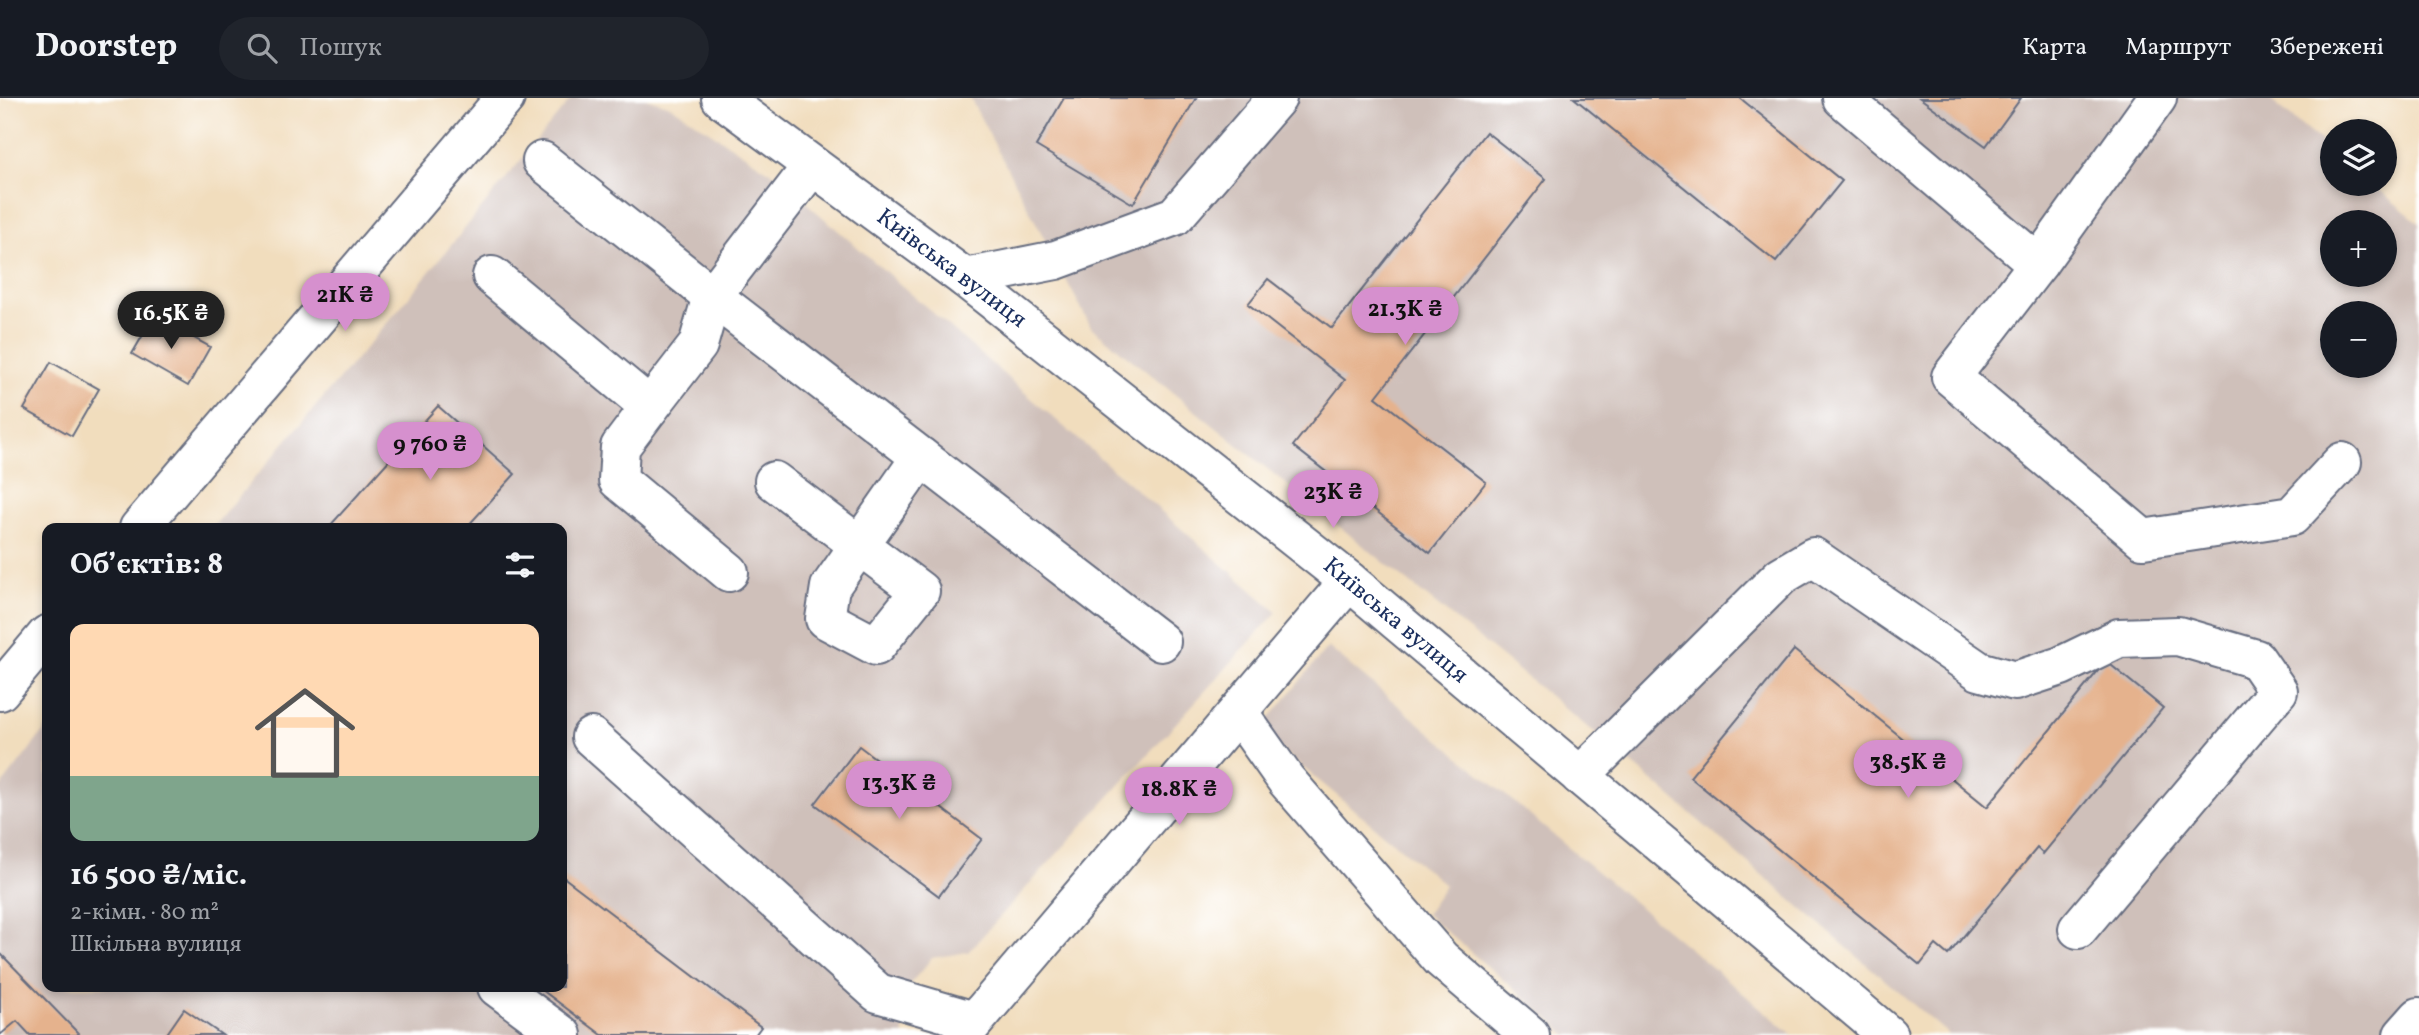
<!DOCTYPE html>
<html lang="uk">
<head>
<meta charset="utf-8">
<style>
	body { margin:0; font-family:Vollkorn,serif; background:#20242c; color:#f1f3f6; height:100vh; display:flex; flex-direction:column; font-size:26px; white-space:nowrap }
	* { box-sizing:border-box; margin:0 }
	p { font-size:23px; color:#9ea1a6 }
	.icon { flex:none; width:38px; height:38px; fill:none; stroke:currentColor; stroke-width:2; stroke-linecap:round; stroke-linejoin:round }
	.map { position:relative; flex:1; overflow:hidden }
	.side { position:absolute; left:42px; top:425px; width:525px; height:469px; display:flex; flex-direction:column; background:#171b24; border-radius:14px; box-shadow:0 4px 10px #0003 }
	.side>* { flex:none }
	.fabs { position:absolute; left:2320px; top:21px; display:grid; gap:14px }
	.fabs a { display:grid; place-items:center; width:77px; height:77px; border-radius:50%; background:#171b24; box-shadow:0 4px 10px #0003; font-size:35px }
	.price { position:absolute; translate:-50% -60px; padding:0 16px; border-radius:24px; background:#d690ce; color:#111; font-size:23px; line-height:46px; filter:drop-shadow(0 2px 4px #0008) }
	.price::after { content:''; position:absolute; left:50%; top:42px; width:21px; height:16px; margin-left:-10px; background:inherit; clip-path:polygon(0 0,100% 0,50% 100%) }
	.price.current { background:#222; color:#fff }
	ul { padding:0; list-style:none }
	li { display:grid; align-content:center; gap:14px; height:371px; padding:0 28px }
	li+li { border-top:2px solid #363941 }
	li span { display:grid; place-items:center; height:217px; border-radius:14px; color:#555 }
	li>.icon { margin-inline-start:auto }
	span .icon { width:126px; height:126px; fill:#fffc; stroke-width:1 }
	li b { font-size:30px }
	h2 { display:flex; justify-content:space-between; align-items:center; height:84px; padding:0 28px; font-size:30px }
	header { display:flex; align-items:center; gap:42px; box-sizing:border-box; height:98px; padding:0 35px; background:#171b24; border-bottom:2px solid #363941 }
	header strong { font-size:33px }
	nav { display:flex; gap:38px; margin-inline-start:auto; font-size:24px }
	.search { width:490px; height:63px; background:#20242c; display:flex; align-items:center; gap:18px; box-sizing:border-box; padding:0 24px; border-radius:38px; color:#9ea1a6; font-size:26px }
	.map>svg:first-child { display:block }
	.industrial { fill:#cfc0ba; fill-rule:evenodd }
	.building { fill:#e5b28d }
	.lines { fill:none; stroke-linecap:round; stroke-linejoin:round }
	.minor-casing { stroke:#666c7f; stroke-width:42 }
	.minor { stroke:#fff; stroke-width:38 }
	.labels { text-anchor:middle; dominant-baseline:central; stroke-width:5; stroke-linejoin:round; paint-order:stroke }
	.street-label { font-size:24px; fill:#1b2f5e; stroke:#fff }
</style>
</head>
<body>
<header>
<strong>Doorstep</strong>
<div class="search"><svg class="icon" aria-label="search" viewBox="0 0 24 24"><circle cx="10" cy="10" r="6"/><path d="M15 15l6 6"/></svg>Пошук</div>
<nav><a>Карта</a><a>Маршрут</a><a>Збережені</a></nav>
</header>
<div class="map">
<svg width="2419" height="937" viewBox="0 0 2419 937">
	<rect width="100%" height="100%" fill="#fff"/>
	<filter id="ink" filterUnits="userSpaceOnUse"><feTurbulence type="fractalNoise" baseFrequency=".0143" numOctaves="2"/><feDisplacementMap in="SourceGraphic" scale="14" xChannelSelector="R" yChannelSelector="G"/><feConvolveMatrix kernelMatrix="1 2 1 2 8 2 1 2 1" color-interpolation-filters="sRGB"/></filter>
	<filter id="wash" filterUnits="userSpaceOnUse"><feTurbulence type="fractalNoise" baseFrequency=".00686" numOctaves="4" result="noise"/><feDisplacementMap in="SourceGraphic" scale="28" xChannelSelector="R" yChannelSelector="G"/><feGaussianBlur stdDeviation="1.57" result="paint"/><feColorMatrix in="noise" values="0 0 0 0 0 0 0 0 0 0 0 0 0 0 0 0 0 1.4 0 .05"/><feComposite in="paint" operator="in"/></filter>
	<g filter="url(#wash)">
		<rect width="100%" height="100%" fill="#f1ddbd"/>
		<g class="industrial">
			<polygon points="572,0 645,0 671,8 772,75 1277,514 968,854 932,860 910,886 904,901 904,937 0,937 0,690 47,629 47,889 562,889 562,430 212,430 393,218"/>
			<path d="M970,0h1298l65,54v32h39l47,39v812h-470l-307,-263 -129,-106 -422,-339zM2333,124h52v53h-52zM2333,215h52v53h-52z"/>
			<polygon points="1328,549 1793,937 1568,937 1426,816 1445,787 1259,633"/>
		</g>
		<g id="blocks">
			<g class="building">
				<polygon points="1064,0 1196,0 1133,106 1036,48"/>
				<polygon points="1574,0 1740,0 1842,83 1776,164"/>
				<polygon points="1920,0 2021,0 1986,48"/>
				<polygon points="1486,34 1546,81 1376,299 1486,384 1430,455 1293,348 1345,282 1248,206 1268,181 1332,230"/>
				<polygon points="154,218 210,249 188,288 132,256"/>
				<polygon points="51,264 99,291 72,338 24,311"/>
				<polygon points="438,308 515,376 466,430 328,430"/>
				<polygon points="1794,552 1987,709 2106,563 2163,610 2043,756 2037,750 1948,857 1936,847 1920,867 1690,679"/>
				<polygon points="859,648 982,741 939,798 815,706"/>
				<polygon points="562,778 761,929 755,937 602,937 538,889 562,889"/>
				<polygon points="0,855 79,936 78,937 30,937 17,923 0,937"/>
				<polygon points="184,911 222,937 166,937"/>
			</g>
		</g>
	</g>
	<g filter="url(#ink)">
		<use href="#blocks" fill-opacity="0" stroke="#666c7f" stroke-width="2"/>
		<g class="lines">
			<defs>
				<g id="minor">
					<polyline points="721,0 965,180 1349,483 1888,937"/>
					<polyline points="1842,0 2038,166 1951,279 2143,441 2292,418 2342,364"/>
					<polyline points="542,63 712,198 1161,544"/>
					<polyline points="2038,166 2157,0"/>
					<polyline points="492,178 650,309 698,247 712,198 812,68"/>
					<polyline points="965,180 1056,162 1175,118 1277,0"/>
					<polyline points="650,309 620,349 618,382 729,474"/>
					<polyline points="774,383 920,493 876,548 825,521 830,489 921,359"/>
					<polyline points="139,430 505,0"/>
					<polyline points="0,593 47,537"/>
					<polyline points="1238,614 1286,682 1441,861 1530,937"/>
					<polyline points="591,639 878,895 974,923"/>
					<polyline points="1580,678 1781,478 1813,459 1979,573 2015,583 2061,568 2119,540 2178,538 2256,561 2278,593 2078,831"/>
					<polyline points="497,889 562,937"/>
					<polyline points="963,937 1349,483"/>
					<polyline points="2403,937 2419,919"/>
				</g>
			</defs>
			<use href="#minor" class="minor-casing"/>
			<use href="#minor" class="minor"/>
		</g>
	</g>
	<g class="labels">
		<g class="street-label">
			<text transform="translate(951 171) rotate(37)">Київська вулиця</text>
			<text transform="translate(1395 523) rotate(40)">Київська вулиця</text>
		</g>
	</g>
</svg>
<div class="fabs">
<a><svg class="icon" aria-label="layers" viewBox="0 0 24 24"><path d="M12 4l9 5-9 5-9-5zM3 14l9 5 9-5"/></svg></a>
<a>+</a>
<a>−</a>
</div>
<b class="price" style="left:345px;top:235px">21K ₴</b>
<b class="price" style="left:1405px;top:249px">21.3K ₴</b>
<b class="price current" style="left:171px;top:253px">16.5K ₴</b>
<b class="price" style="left:430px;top:384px">9 760 ₴</b>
<b class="price" style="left:1333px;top:432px">23K ₴</b>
<b class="price" style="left:1908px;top:702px">38.5K ₴</b>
<b class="price" style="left:899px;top:723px">13.3K ₴</b>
<b class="price" style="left:1179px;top:729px">18.8K ₴</b>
<section class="side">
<h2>Об’єктів: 8<svg class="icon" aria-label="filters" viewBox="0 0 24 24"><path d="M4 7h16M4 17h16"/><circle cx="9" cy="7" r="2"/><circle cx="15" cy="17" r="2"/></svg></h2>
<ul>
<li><span style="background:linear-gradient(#ffd9b3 70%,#7fa58c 0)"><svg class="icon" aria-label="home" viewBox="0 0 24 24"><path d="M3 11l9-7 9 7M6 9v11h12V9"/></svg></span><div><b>16 500 ₴/міс.</b><p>2-кімн. · 80 m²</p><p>Шкільна вулиця</p></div></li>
</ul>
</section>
</div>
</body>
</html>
